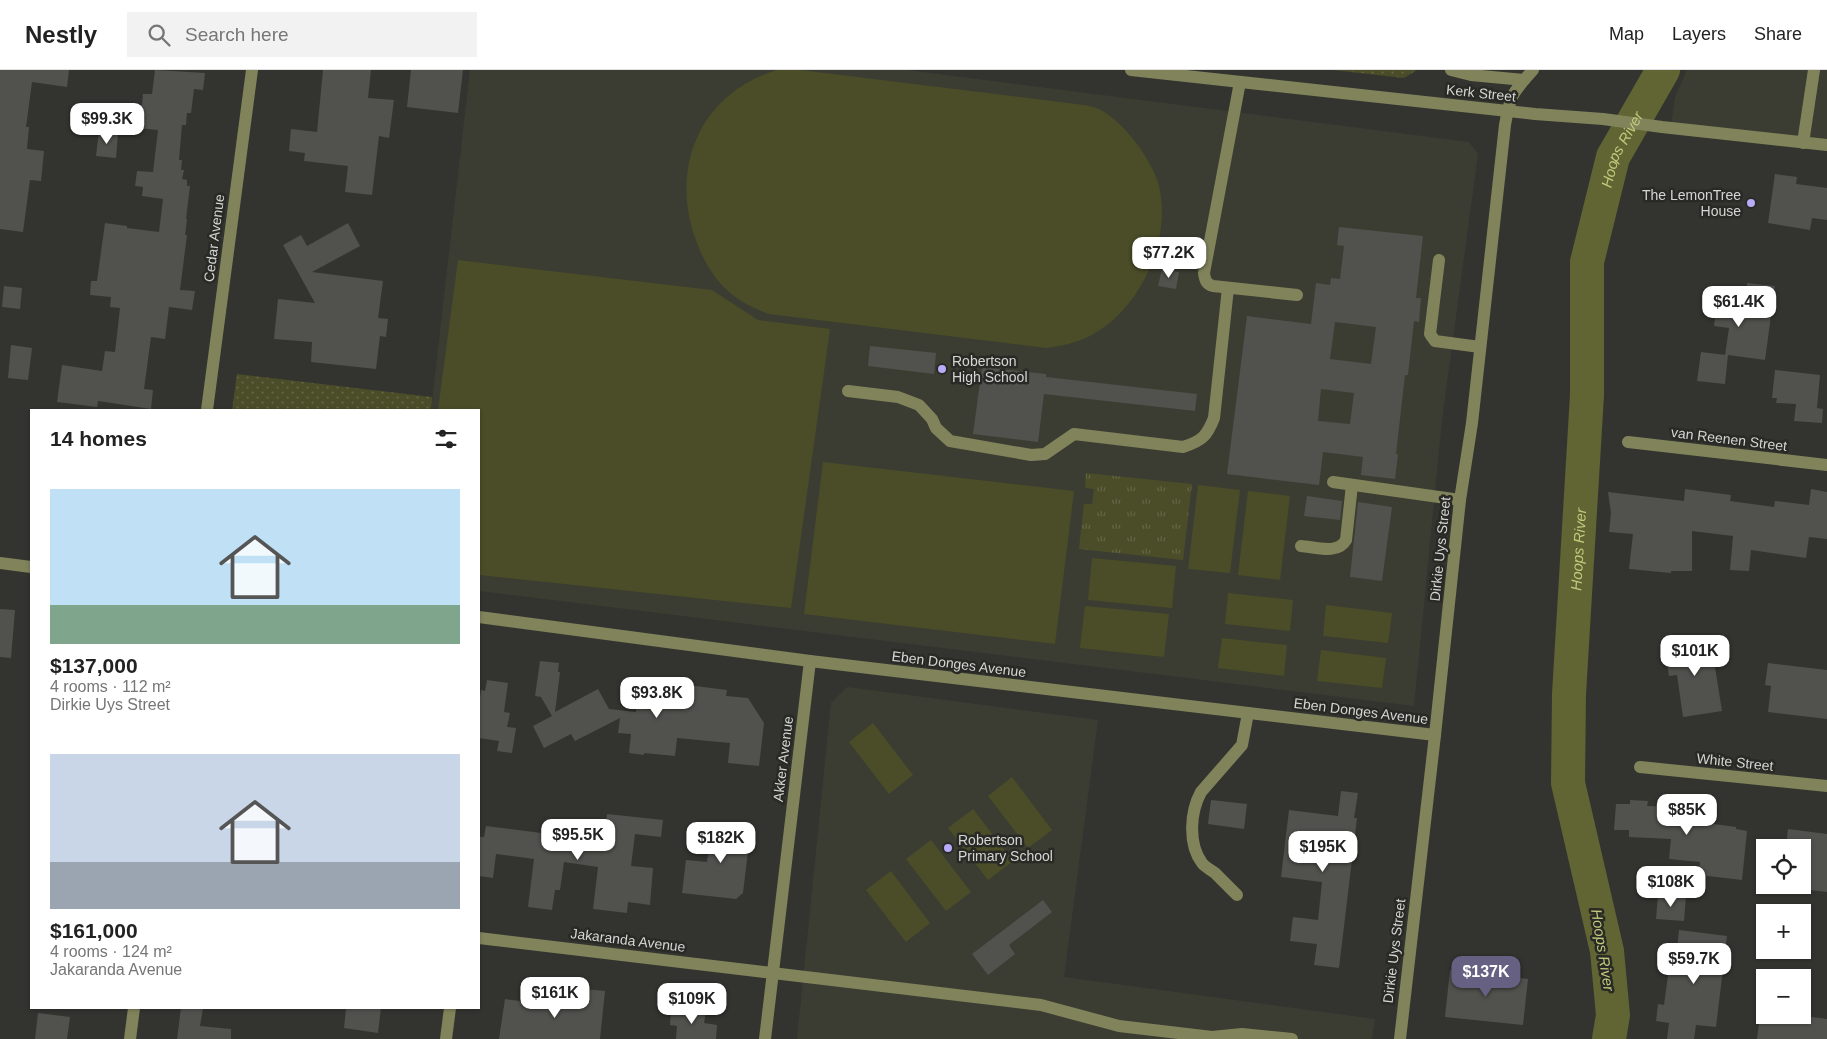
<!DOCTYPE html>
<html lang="en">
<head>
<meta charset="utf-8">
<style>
	body { margin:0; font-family:Arial,sans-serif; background:#f2f2f2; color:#222; height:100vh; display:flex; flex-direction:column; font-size:19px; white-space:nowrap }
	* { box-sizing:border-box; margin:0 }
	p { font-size:16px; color:#767676 }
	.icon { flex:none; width:28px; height:28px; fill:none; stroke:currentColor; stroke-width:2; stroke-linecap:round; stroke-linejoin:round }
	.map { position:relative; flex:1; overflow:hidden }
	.drawer { position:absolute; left:30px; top:339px; width:450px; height:600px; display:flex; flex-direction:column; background:#fff; border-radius:0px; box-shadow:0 1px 4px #0004 }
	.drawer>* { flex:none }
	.tools { position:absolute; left:1756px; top:769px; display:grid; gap:10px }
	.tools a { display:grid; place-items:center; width:55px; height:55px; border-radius:0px; background:#fff; box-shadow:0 1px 4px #0004; font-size:25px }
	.price { position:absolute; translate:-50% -42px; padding:0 11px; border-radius:10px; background:#fff; color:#222; font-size:16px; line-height:32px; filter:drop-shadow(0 1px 2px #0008) }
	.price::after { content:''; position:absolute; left:50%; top:30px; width:15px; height:11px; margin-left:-8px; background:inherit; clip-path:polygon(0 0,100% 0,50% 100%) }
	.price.active { background:#666082; color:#fff }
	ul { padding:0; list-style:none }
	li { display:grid; align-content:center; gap:10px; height:265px; padding:0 20px }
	li span { display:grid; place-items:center; height:155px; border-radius:0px; color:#555 }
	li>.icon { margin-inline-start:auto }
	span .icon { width:90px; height:90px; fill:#fffc; stroke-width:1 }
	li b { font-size:21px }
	h2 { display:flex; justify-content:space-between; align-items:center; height:60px; padding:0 20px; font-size:21px }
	header { display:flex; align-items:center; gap:30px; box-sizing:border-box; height:70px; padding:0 25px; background:#fff; border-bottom:1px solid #e0e0e0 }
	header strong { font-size:24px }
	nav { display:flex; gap:28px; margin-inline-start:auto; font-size:18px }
	.search { width:350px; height:45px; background:#f2f2f2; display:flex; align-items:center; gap:12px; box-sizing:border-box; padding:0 18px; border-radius:0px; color:#767676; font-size:19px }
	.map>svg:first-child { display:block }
	.built { fill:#3c3d32 }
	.grass { fill:url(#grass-tufts) }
	.park { fill:url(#park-dots) }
	.garden { fill:#4a4d28 }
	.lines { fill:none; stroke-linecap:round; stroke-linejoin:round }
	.river { stroke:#616433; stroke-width:34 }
	.building { fill:#51524d; fill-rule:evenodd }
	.minor { stroke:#81845b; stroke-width:12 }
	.poi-dot { fill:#b8abf7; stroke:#292a25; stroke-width:2 }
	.labels { text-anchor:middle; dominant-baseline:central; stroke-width:5; stroke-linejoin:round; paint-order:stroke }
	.street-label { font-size:14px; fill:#d5d6d3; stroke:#292a25 }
	.poi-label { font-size:14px; fill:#d5d6d3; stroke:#292a25; text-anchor:start }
	.water-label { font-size:15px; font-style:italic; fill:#c3c97c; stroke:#292a25 }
</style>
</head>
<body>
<header>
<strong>Nestly</strong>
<div class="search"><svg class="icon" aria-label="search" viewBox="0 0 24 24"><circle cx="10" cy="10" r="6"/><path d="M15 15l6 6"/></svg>Search here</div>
<nav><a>Map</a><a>Layers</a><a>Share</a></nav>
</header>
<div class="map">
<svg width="1827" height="969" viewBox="0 0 1827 969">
	<defs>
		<pattern id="grass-tufts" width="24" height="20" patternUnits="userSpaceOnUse" patternTransform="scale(1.25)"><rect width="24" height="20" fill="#4a4d28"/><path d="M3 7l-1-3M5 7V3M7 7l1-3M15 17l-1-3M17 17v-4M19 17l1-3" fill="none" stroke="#636646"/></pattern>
		<pattern id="park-dots" width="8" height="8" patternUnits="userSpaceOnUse" patternTransform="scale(1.25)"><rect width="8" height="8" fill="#4a4d28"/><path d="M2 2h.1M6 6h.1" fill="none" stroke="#636646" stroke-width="1.8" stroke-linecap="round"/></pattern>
	</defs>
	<rect width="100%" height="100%" fill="#33342f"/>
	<g class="built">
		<polygon points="470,0 907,0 1469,72 1478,84 1442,350 1414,636 479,521 479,340 431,340"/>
		<polygon points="1687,0 1827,0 1827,80 1670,64 1675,27"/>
		<polygon points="847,617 1098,650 1064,907 1375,949 1372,969 797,969 831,633"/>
	</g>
	<polygon class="grass" points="1086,403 1192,414 1183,490 1079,479 1084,434 1092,434 1094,419 1085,418"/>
	<g class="park">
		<polygon points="1333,0 1417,0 1404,8"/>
		<polygon points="237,304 432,327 431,340 232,340"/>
	</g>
	<g class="garden">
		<path d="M777,0h23l276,34c7,1 16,2 23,5 16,8 31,25 41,39 7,11 16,25 19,38 13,55 -19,124 -69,150 -14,7 -29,10 -44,12l-277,-34c-14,-5 -28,-12 -40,-22 -16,-14 -27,-34 -34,-54 -25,-73 6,-145 82,-168z"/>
		<polygon points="458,190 712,220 758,250 830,259 791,538 479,505 479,340 438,340"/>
		<polygon points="823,392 1074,421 1055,574 804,544"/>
		<polygon points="1198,415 1240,420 1230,503 1188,499"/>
		<polygon points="1248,421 1290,426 1280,510 1238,505"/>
		<polygon points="1092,488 1176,496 1172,538 1088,530"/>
		<polygon points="1228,523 1293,530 1290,561 1225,554"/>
		<polygon points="1326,535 1392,543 1388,573 1323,566"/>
		<polygon points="1085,536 1169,544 1164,587 1080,578"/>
		<polygon points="1222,568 1287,575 1284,606 1218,598"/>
		<polygon points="1321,580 1386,588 1382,618 1317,611"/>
		<polygon points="873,653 913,705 889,724 849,672"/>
		<polygon points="1012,707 1052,760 1028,778 988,726"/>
		<polygon points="973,739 1013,791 988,810 948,758"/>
		<polygon points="931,770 971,822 946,841 906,789"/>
		<polygon points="891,801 930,853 906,872 866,820"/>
	</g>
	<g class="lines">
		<path class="river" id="s1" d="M1609,969l4,-24 -6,-64 -39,-168 1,-89 18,-299v-133l26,-105 50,-87"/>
	</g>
	<g class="building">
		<polygon points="0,0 69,0 67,17 32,12 26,57 29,57 27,79 44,81 41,111 30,110 23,162 0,159"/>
		<polygon points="155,0 205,3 203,20 194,19 191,43 187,43 186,55 182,55 179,90 182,90 181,100 184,100 182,109 187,110 187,116 190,116 186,149 187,149 185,165 187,165 180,220 195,221 192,240 169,237 165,269 151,267 144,319 153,320 151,339 98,331 97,337 57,332 62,295 102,301 105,281 115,282 120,238 110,237 111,227 90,225 91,211 97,211 105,153 127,156 127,158 159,162 163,129 142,126 143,117 135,116 137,101 153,102 158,60 126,57 128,34 142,35 143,24 152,24"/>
		<polygon points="323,0 371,0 368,28 394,30 389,68 379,66 372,125 345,122 348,96 304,91 305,83 289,81 291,59 317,62"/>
		<polygon points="411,0 463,0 458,43 407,37"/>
		<polygon points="99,61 118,63 116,88 96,86"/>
		<polygon points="1775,104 1797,107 1796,114 1827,118 1827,150 1812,148 1810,160 1768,153"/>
		<polygon points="348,153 360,176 312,202 383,211 378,248 388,249 386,267 380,266 376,299 311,292 312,272 274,269 278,229 315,233 283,175 301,165 307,176"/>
		<path d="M1339,157l84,9 -7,62h5l-2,24 -5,-1 -6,54h-3l-9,79h2l-3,25 -34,-4 2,-18 -40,-5 -4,33 -92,-11 20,-158 64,8 5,-41 14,2 1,-7 9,1 4,-33 -7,-1zM1335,252l41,5 -5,37 -41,-5zM1321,319l33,4 -4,31 -32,-3z"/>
		<polygon points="1162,199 1179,202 1176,219 1158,216"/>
		<polygon points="1747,213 1775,216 1765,290 1728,285 1725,314 1697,311 1701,282 1726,285 1725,285 1729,258 1714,256 1715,248 1708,247 1710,228 1719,229 1720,221 1733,223 1734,216 1747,217"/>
		<polygon points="4,216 22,218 20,239 2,237"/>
		<polygon points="11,275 32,278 28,310 8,308"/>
		<polygon points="870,276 936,283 934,304 868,296"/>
		<polygon points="982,297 1046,304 1046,307 1197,324 1195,341 1044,324 1038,372 973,364"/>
		<polygon points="1775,300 1820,305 1817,338 1823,339 1822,353 1794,351 1796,334 1776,333 1777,328 1772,328"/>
		<polygon points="1685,419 1731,425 1730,431 1774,437 1775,431 1809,435 1811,419 1827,422 1827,469 1809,467 1806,488 1751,480 1749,501 1730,500 1733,466 1692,461 1692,501 1671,501 1671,503 1629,499 1633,464 1609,462 1611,443 1608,422 1684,431"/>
		<polygon points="1307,426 1342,431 1340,450 1304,446"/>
		<polygon points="1358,432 1392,437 1382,511 1350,507"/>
		<polygon points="0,539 15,540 11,588 0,587"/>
		<polygon points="1686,572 1686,576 1711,572 1722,641 1683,647 1677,605 1669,606 1664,575"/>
		<polygon points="540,591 559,593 558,602 560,602 555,642 598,619 609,639 636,642 636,638 653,640 656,611 727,620 726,626 748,628 764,653 759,696 728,693 730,673 677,668 675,686 644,683 644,685 629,683 631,664 618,663 620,648 575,671 571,664 544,678 533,656 552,646 541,627 535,626"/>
		<polygon points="1768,593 1827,600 1827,649 1768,642 1771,616 1765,615"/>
		<polygon points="487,610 508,613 504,642 510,643 507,657 516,658 512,683 497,681 499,671 479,668 479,636 481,620 485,621"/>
		<polygon points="1341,721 1358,723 1354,748 1357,748 1339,898 1314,895 1317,874 1290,871 1293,847 1318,850 1322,812 1281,807 1289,740 1338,746"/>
		<polygon points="1211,730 1247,734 1244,759 1208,754"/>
		<polygon points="1630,730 1648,731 1647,736 1680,737 1681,733 1695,735 1694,738 1700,738 1699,752 1736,757 1736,759 1747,761 1742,810 1699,805 1700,792 1669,789 1671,769 1629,767 1629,760 1614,760 1616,734 1630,734"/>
		<polygon points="607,744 663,750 661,767 635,764 631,796 653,798 650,835 628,832 627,843 593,839 598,797 564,792 560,820 555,820 552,840 528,837 534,789 496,784 493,808 479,806 479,767 484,767 486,756 604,771"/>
		<polygon points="712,752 751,756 743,823 736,829 682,823 686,790 707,792"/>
		<polygon points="1788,759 1827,764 1827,822 1810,820 1811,811 1802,810 1802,778 1786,778"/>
		<polygon points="1658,825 1686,826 1684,851 1656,849"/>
		<polygon points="1043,830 1052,842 1009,875 1015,884 988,905 972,884"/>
		<polygon points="1679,860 1727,866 1716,957 1696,955 1694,969 1667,969 1669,953 1656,951 1658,934 1664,935 1669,898 1675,899"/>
		<polygon points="1450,900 1528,909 1523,955 1445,947"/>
		<polygon points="584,919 605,921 600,969 499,969 505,929 568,937 569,924 583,926"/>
		<polygon points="181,938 203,938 200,956 231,959 231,969 177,969"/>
		<polygon points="353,938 381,938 378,963 344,958 346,939 353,939"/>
		<polygon points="671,938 706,942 704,953 717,955 716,969 676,969 677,956 670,955"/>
		<polygon points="38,943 70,947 67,969 35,969"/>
		<polygon points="1760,945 1797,945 1827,949 1827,969 1757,969"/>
	</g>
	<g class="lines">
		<g class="minor">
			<polyline points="1131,0 1535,44 1603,49 1662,57 1827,75"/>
			<polyline points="1451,0 1471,5 1524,10"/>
			<path d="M1240,12l-36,191c1,7 2,11 9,13l84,9"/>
			<polyline points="1803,73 1814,0"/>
			<polyline points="1439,190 1430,264 1435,271 1480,277"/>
			<path d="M848,321l50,6 21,8 13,14 4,9 14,13 81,14 14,-1 29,-20 109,13c19,-6 24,-11 31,-29l14,-130"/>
			<polyline points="207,340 252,0"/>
			<polyline points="1628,372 1827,395"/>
			<polyline points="1333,412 1460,430"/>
			<path d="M1301,476c14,1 37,9 45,-6l6,-55"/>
			<polyline points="0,493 31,497"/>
			<polyline points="479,547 810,591 1435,665"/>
			<polyline points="1640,697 1827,716"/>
			<path d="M1237,825c-7,-7 -15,-15 -22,-22 -4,-3 -10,-6 -13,-10 -14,-19 -12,-51 -1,-71l41,-47 6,-32"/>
			<polyline points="479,868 1041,935 1119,956 1212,967 1242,964 1292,969"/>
			<polyline points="130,969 134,938"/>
			<polyline points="446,969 450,938"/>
			<polyline points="765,969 810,591"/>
			<path d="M1400,969l35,-304 25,-235 12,-77 33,-298c5,-30 8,-33 28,-55"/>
		</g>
	</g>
	<g class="poi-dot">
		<circle cx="1751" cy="133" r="5"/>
		<circle cx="942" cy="299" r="5"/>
		<circle cx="948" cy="778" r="5"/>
	</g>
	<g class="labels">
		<g class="street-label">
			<text transform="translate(1481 23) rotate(6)">Kerk Street</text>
			<text transform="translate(214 168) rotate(-83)">Cedar Avenue</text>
			<text transform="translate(1729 369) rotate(7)">van Reenen Street</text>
			<text transform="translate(1440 479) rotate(-84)">Dirkie Uys Street</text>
			<text transform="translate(959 594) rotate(7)">Eben Donges Avenue</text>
			<text transform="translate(1361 641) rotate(7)">Eben Donges Avenue</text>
			<text transform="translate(783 689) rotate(-83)">Akker Avenue</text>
			<text transform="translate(1735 692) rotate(6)">White Street</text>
			<text transform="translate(628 870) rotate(7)">Jakaranda Avenue</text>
			<text transform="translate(1394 881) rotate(-83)">Dirkie Uys Street</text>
		</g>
		<g class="poi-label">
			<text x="1741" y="125" text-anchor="end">The LemonTree<tspan x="1741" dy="16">House</tspan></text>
			<text x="952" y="291">Robertson<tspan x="952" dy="16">High School</tspan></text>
			<text x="958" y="770">Robertson<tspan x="958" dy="16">Primary School</tspan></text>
		</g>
		<g class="water-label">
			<text stroke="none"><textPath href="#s1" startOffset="901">Hoops River</textPath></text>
			<text stroke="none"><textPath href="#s1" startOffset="495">Hoops River</textPath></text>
			<text transform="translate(1603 880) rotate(81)">Hoops River</text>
		</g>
	</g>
</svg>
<div class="tools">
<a><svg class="icon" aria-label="locate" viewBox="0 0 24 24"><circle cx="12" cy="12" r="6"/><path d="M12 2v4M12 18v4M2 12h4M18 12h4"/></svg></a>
<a>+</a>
<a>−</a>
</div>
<b class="price" style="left:107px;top:75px">$99.3K</b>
<b class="price" style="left:1169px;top:209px">$77.2K</b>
<b class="price" style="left:1739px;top:258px">$61.4K</b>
<b class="price" style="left:1695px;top:607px">$101K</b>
<b class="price" style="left:657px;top:649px">$93.8K</b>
<b class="price" style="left:1687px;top:766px">$85K</b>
<b class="price" style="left:578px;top:791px">$95.5K</b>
<b class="price" style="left:721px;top:794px">$182K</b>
<b class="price" style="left:1323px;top:803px">$195K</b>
<b class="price" style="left:1671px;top:838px">$108K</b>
<b class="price" style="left:1694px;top:915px">$59.7K</b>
<b class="price active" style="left:1486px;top:928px">$137K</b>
<b class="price" style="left:555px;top:949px">$161K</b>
<b class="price" style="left:692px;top:955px">$109K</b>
<section class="drawer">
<h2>14 homes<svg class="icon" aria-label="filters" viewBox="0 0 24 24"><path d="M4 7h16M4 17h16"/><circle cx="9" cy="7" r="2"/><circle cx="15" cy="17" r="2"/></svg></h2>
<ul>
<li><span style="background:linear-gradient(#bfe0f5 75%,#7fa58c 0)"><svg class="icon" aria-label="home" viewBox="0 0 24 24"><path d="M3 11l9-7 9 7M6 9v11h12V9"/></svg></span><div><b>$137,000</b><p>4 rooms · 112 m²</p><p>Dirkie Uys Street</p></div></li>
<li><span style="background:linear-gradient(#c9d6e8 70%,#9aa5b1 0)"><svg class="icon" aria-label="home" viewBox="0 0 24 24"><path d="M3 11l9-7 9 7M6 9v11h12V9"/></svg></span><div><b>$161,000</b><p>4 rooms · 124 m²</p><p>Jakaranda Avenue</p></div></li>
</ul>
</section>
</div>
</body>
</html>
